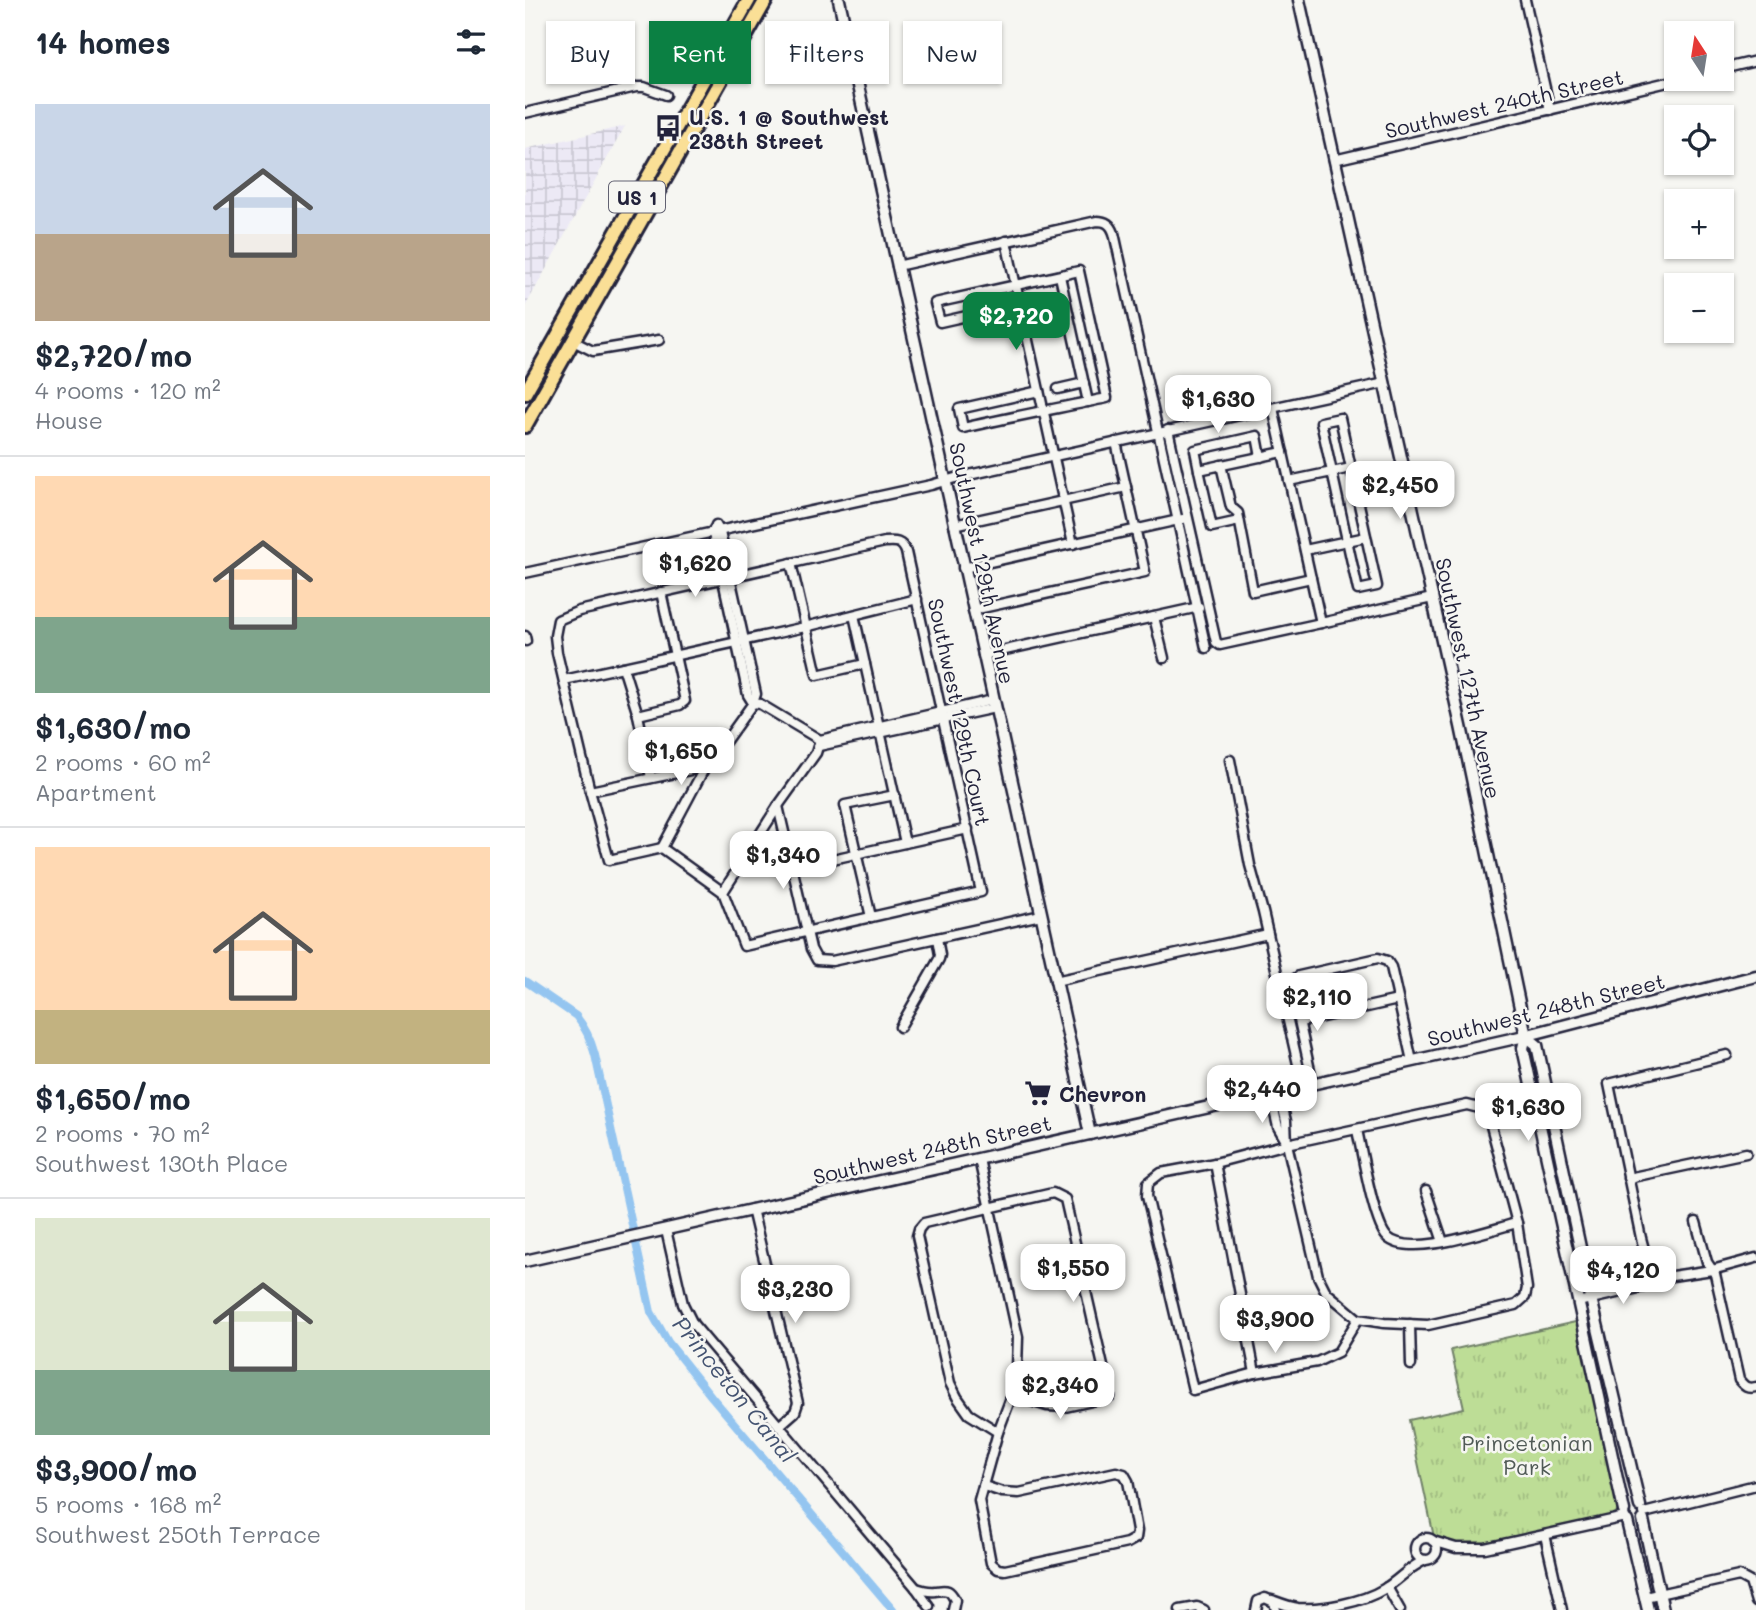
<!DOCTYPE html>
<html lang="en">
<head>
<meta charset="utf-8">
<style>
	body { margin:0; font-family:Mali,sans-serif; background:#f6f6f7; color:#1f2937; height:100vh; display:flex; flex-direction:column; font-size:26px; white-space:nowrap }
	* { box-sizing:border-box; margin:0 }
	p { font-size:23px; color:#747a83 }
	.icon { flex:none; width:38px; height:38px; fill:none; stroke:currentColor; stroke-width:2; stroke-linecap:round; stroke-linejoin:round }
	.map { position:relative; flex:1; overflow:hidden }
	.details { display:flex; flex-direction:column; background:#fff; width:525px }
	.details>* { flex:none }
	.guide { position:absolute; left:21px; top:21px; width:665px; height:63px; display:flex; gap:14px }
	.needle { width:46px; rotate:348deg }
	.controls { position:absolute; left:1139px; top:21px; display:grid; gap:14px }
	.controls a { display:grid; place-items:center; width:70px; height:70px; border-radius:0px; background:#fff; box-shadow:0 2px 5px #0004; font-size:35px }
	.price { position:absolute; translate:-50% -60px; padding:0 16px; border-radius:14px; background:#fff; color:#222; font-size:23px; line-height:46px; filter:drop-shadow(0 2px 4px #0008) }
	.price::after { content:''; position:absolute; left:50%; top:42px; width:21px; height:16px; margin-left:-10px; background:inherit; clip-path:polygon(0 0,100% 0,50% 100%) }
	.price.on { background:#0b8043; color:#fff }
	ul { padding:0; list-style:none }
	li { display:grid; align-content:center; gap:14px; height:371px; padding:0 35px }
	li+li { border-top:2px solid #e0e1e3 }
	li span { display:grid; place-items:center; height:217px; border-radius:0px; color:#555 }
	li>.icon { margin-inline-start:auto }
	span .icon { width:126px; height:126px; fill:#fffc; stroke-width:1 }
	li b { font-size:30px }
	h2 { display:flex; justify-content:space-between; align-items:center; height:84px; padding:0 35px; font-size:30px }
	.tag { padding:0 24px; border-radius:0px; background:#fff; box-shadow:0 2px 5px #0004; font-size:24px; line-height:63px }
	.tag.on { background:#0b8043; color:#fff }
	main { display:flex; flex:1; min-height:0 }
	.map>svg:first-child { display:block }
	.industrial { fill:url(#industrial-grid) }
	.park { fill:url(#park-tufts); stroke:#708068; stroke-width:2 }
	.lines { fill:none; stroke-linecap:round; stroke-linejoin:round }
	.canal { stroke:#94c5f0; stroke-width:8 }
	.minor-casing { stroke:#22223b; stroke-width:13 }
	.tertiary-casing { stroke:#22223b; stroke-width:15 }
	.trunk-casing { stroke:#22223b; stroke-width:18 }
	.minor { stroke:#f6f6f2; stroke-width:8 }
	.tertiary { stroke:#f6f6f2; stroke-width:10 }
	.trunk { stroke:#fadf96; stroke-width:12 }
	.labels { text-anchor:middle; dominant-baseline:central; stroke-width:5; stroke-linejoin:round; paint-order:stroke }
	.shield { fill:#f6f6f2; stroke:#626272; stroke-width:2 }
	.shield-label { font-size:19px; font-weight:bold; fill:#22223b }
	.street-label { font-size:21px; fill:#22223b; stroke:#f6f6f2 }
	.poi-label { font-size:21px; font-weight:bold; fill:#22223b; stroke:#f6f6f2; text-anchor:start }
	.park-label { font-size:21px; fill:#505a56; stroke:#f6f6f2 }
	.water-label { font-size:23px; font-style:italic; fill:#445371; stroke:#f6f6f2 }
</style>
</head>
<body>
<main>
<section class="details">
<h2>14 homes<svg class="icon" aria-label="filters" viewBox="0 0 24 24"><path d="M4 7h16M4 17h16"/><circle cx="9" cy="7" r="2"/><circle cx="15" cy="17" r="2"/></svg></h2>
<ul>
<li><span style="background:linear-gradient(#c9d6e8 60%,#b9a48a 0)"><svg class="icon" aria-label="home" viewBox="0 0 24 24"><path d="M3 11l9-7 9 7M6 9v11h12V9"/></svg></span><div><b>$2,720/mo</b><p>4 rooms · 120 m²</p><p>House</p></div></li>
<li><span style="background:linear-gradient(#ffd9b3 65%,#7fa58c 0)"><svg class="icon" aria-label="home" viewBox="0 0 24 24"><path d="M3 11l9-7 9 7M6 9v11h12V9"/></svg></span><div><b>$1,630/mo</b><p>2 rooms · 60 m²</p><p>Apartment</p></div></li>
<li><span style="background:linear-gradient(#ffd9b3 75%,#c2b280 0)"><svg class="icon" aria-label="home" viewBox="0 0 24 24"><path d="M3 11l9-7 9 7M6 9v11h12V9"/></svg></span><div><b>$1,650/mo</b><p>2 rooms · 70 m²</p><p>Southwest 130th Place</p></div></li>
<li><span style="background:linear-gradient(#dfe7d0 70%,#7fa58c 0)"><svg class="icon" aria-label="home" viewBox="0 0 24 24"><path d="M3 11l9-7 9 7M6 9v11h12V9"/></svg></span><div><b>$3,900/mo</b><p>5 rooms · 168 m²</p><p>Southwest 250th Terrace</p></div></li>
</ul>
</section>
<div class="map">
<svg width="1231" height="1610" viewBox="0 0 1231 1610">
	<defs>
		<pattern id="industrial-grid" width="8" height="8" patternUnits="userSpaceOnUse" patternTransform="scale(1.75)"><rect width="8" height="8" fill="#ece9f5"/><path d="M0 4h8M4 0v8" fill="none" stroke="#cac8d3"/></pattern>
		<pattern id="park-tufts" width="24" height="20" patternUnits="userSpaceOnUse" patternTransform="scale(1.75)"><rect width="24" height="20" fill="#bddd96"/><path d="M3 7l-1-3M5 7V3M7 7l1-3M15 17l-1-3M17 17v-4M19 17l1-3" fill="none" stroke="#a2bd82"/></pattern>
	</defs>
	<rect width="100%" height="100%" fill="#f6f6f2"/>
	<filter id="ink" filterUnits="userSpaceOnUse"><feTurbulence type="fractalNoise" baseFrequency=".0143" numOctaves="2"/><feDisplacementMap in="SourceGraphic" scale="14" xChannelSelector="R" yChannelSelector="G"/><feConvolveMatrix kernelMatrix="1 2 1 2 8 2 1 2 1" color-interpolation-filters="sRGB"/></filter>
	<g filter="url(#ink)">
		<polygon class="industrial" points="100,126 0,307 0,149"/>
		<path class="park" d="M1055,1321l38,187 -2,5 -8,4 -129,27c-16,0 -31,0 -45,-7l-25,-117 55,-12 -13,-58z"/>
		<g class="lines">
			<path class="canal" d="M0,981l51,35c10,12 15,24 19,39l56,257 17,30 43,54 182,214"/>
			<defs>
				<g id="minor">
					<polyline points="1000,0 1025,110"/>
					<polyline points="1197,69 1231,61"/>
					<polyline points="0,113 111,87 119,87 141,95"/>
					<polyline points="809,160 1156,79"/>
					<polyline points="481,241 548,544"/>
					<path d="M372,266l200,-45c9,0 14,3 17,12l92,415"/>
					<polyline points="535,276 563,402"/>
					<path d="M495,304l-80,18 -5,-19 144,-32 28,127c-48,10 -96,19 -144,30l-4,-19 80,-18"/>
					<polyline points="48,341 68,351 134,340"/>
					<polyline points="533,389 559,383"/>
					<polyline points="748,408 796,623 907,598"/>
					<polyline points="643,430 691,642 695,645 796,623"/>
					<polyline points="736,457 732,436 670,450 674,470 758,452"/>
					<polyline points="696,465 706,507 713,513 728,591 786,578"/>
					<polyline points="674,470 687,527 714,521"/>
					<path d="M764,481l43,-9 -11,-50 19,-4c12,56 25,112 37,168l-19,4 -26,-118 19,-4"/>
					<polyline points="429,525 601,487"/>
					<polyline points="189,529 188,534 223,695 228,703"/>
					<polyline points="780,550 841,537"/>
					<polyline points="266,563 292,675 340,664"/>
					<polyline points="438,568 658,519"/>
					<polyline points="0,573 406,485 430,478 860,383"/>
					<polyline points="448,610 620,572 591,442"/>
					<polyline points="329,615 380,843"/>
					<polyline points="629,617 639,658"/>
					<polyline points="0,636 1,641"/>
					<polyline points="458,655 674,607"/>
					<polyline points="98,667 113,715 126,778"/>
					<polyline points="39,680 280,627 392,599"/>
					<polyline points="228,703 235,704 295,740 468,700"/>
					<polyline points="113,715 155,705 160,701 136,592"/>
					<polyline points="294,746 470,708"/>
					<polyline points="705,760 725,865 738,912 778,1086"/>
					<polyline points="65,791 180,767"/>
					<polyline points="253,806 286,949 292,960 307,961 516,915"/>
					<polyline points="137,848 180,767 200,742 228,703 231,694 195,532 191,525"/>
					<polyline points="267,868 443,829"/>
					<path d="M198,892l-61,-44 -53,12 -19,-69 -33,-138 -2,-17 3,-16 21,-9 306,-69c10,-1 17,-1 21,10l75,340 -237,54 -21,-54 55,-86 38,-53 4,-13"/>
					<polyline points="346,917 320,805 370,795"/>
					<polyline points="530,981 743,934"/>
					<polyline points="775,1022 873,1000"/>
					<polyline points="375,1027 414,959 415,955 412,938"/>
					<polyline points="788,1084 767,988 767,981 774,976 853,958 862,961 866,967 887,1061"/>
					<polyline points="754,1091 761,1121 762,1144 793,1276 801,1292 833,1319 859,1323 903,1325 991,1305 1000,1297 1002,1288 992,1223 965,1122 958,1109 942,1105 762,1144 690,1163 636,1173 623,1183 622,1196 668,1390 730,1373 792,1362 813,1352 833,1319"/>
					<polyline points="745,1093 753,1127 761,1141"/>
					<path d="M832,1130c5,22 17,94 30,107 23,22 101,-7 130,-14"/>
					<polyline points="454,1159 493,1337 492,1368 487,1395 473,1432 454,1500 466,1563 473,1569 480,1570 602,1543 611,1538 612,1531 603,1481 599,1474 591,1472 494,1493 477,1492 459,1486"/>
					<polyline points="690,1163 730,1373"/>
					<polyline points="1103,1178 1221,1153"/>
					<polyline points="901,1191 918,1242"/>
					<polyline points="227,1209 273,1403 270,1412 254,1426"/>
					<path d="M1171,1222l11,40 8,12 24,106c6,7 8,9 17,7"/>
					<polyline points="141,1230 158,1304 168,1324 391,1588 404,1606"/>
					<polyline points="1127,1279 1116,1238 1084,1084 1202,1055"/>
					<polyline points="1051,1292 1115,1278 1124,1280 1127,1279 1187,1270 1231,1258"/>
					<polyline points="1053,1302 1118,1287 1124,1280"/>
					<polyline points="885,1324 886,1365"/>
					<polyline points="473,1432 444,1414 432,1397 425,1383 392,1236 394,1229 399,1223 528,1193 540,1199 585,1397 540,1407 522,1406 487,1395"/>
					<polyline points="1119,1513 1231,1485"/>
					<polyline points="1020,1535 1037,1610"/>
					<circle cx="901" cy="1549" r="11"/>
					<polyline points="908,1541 931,1548 960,1548 1100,1517"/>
					<polyline points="862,1587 875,1610"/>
					<path d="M391,1588c6,2 13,4 19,3 11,-1 14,-3 20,9l-2,10"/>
					<polyline points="1120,1597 1214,1576 1225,1582 1231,1602"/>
					<path d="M747,1600c8,3 18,7 26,8 25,2 65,-6 86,-19 15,-9 25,-22 41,-29"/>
					<polyline points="655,1610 672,1607 679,1610"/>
					<polyline points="731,1610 733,1601 740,1598 749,1602 751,1610"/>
				</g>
				<g id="tertiary">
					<polyline points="314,0 565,1134"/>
					<polyline points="774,0 936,726 1001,1036 998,1048 1099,1511"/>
					<polyline points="1001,1036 1012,1045 1064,1290 1115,1506"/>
					<polyline points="0,1261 995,1037 1231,976"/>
					<polyline points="1118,1520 1138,1610"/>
					<polyline points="1102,1521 1123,1610"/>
				</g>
				<g id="trunk">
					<polyline points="0,393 224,0"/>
					<polyline points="0,426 241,0"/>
				</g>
			</defs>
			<use href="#minor" class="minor-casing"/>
			<use href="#tertiary" class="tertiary-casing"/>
			<use href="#trunk" class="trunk-casing"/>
			<use href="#minor" class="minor"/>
			<use href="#tertiary" class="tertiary"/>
			<use href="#trunk" class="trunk"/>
		</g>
	</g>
	<defs>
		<symbol id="bus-bare" viewBox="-9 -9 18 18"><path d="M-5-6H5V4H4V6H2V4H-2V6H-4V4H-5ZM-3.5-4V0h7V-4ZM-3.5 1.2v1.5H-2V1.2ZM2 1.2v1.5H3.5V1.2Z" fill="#22223b" stroke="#f6f6f2" stroke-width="2.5" paint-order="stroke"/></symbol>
		<symbol id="supermarket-bare" viewBox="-9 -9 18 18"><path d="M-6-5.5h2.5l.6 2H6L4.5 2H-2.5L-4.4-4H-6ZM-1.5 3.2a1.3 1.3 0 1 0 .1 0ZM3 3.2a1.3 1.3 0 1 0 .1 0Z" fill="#22223b" stroke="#f6f6f2" stroke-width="2.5" paint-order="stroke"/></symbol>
	</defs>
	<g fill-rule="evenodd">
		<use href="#bus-bare" x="124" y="109" width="38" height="38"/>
		<use href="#supermarket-bare" x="494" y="1074" width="38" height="38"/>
	</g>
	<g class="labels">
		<rect class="shield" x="84" y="181.5" width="56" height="31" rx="5"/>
		<g class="shield-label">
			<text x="112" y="197">US 1</text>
		</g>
		<g class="street-label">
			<text transform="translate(979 103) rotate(-13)">Southwest 240th Street</text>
			<text transform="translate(458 563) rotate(78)">Southwest 129th Avenue</text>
			<text transform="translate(944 678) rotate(78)">Southwest 127th Avenue</text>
			<text transform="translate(435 712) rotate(78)">Southwest 129th Court</text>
			<text transform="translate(1021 1009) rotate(-14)">Southwest 248th Street</text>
			<text transform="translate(407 1149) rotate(-13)">Southwest 248th Street</text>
		</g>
		<g class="poi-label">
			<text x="164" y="116">U.S. 1 @ Southwest<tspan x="164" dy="24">238th Street</tspan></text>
			<text x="534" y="1093">Chevron</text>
		</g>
		<g class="park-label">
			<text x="1002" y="1442">Princetonian<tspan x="1002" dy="24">Park</tspan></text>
		</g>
		<g class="water-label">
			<text transform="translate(210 1389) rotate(51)">Princeton Canal</text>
		</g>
	</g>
</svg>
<div class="controls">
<a><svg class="needle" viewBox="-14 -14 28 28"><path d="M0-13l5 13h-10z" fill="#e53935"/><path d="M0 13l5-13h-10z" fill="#747a83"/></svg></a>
<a><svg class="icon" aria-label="locate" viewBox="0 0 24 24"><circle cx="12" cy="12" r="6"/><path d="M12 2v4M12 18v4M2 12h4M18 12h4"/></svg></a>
<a>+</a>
<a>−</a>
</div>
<b class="price on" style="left:491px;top:352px">$2,720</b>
<b class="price" style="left:693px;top:435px">$1,630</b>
<b class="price" style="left:875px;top:521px">$2,450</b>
<b class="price" style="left:170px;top:599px">$1,620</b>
<b class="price" style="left:156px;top:787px">$1,650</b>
<b class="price" style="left:258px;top:891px">$1,340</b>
<b class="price" style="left:792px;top:1033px">$2,110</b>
<b class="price" style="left:737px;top:1125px">$2,440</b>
<b class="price" style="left:1003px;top:1143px">$1,630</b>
<b class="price" style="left:548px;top:1304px">$1,550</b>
<b class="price" style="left:1098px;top:1306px">$4,120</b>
<b class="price" style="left:270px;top:1325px">$3,230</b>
<b class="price" style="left:750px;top:1355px">$3,900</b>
<b class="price" style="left:535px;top:1421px">$2,340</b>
<div class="guide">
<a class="tag">Buy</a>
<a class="tag on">Rent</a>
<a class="tag">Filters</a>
<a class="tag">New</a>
</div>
</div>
</main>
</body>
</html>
